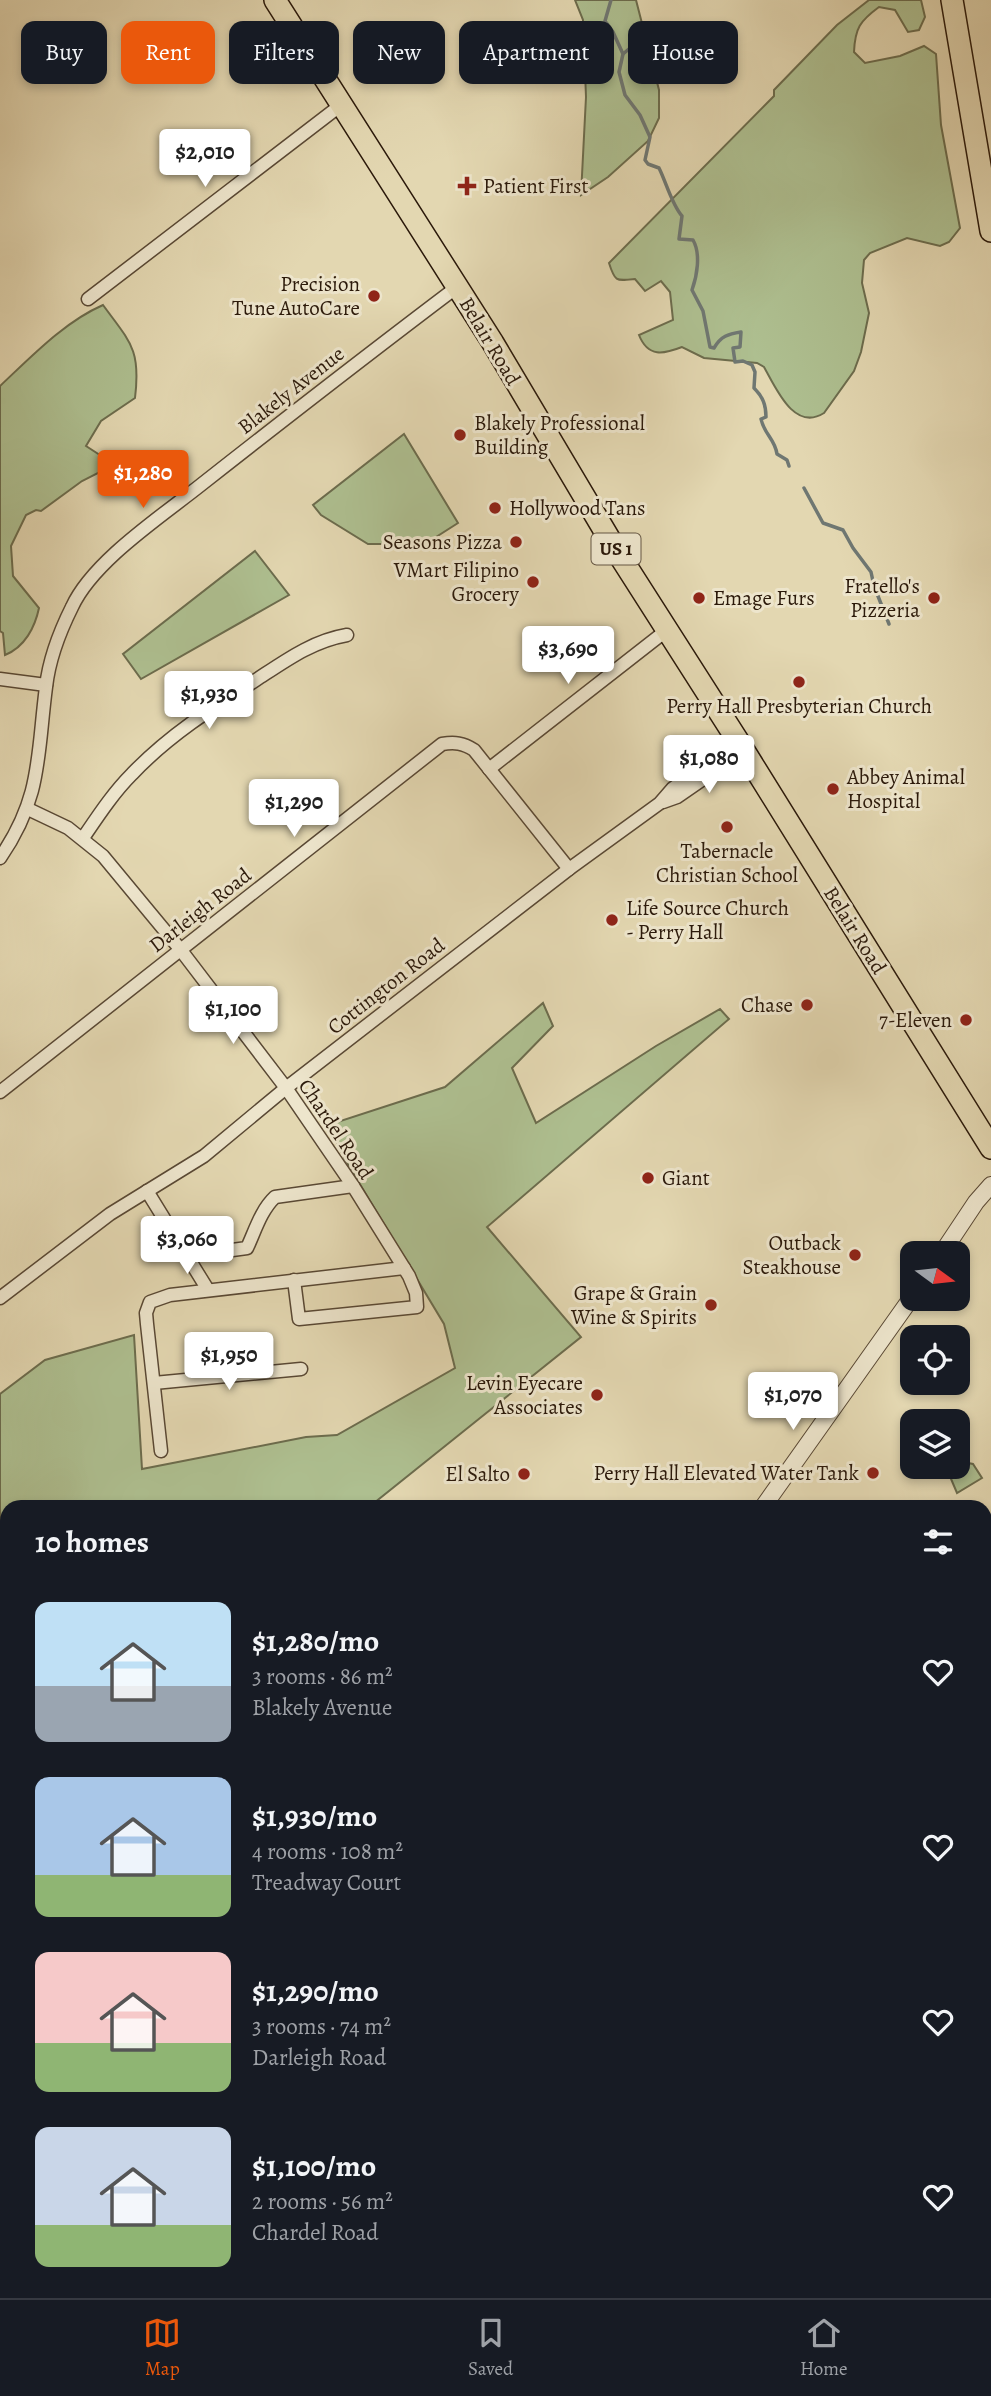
<!DOCTYPE html>
<html lang="en">
<head>
<meta charset="utf-8">
<style>
	body { margin:0; font-family:Alegreya,serif; background:#242831; color:#f1f3f6; height:100vh; display:flex; flex-direction:column; font-size:26px; white-space:nowrap }
	* { box-sizing:border-box; margin:0 }
	p { font-size:23px; color:#9ea1a6 }
	.icon { flex:none; width:38px; height:38px; fill:none; stroke:currentColor; stroke-width:2; stroke-linecap:round; stroke-linejoin:round }
	.map { position:relative; flex:1; overflow:hidden }
	.details { position:absolute; left:0px; top:1500px; width:992px; height:800px; display:flex; flex-direction:column; background:#171b24; border-radius:21px 21px 0 0; box-shadow:0 4px 10px #0003 }
	.details>* { flex:none }
	.top-card { position:absolute; left:21px; top:21px; width:950px; height:63px; display:flex; gap:14px }
	.needle { width:46px; rotate:105deg }
	.fabs { position:absolute; left:900px; top:1241px; display:grid; gap:14px }
	.fabs a { display:grid; place-items:center; width:70px; height:70px; border-radius:14px; background:#171b24; box-shadow:0 4px 10px #0003; font-size:35px }
	.price { position:absolute; translate:-50% -60px; padding:0 16px; border-radius:7px; background:#fff; color:#222; font-size:23px; line-height:46px; filter:drop-shadow(0 2px 4px #0008) }
	.price::after { content:''; position:absolute; left:50%; top:42px; width:21px; height:16px; margin-left:-10px; background:inherit; clip-path:polygon(0 0,100% 0,50% 100%) }
	.price.selected { background:#ea580c; color:#fff }
	ul { padding:0; list-style:none }
	li { display:flex; align-items:center; gap:21px; height:175px; padding:0 35px }
	li span { display:grid; place-items:center; flex:none; width:196px; height:140px; border-radius:14px; color:#555 }
	li>.icon { margin-inline-start:auto }
	span .icon { width:84px; height:84px; fill:#fffc; stroke-width:1 }
	li b { font-size:30px }
	h2 { display:flex; justify-content:space-between; align-items:center; height:84px; padding:0 35px; font-size:30px }
	.pill { padding:0 24px; border-radius:14px; background:#171b24; box-shadow:0 4px 10px #0003; font-size:24px; line-height:63px }
	.pill.selected { background:#ea580c; color:#fff }
	.tab-bar { display:flex; justify-content:space-around; align-items:center; height:98px; border-top:2px solid #363941; background:#171b24; font-size:19px; color:#9ea1a6 }
	.tab-bar a { display:grid; justify-items:center; gap:4px }
	.tab-bar .selected { color:#ea580c }
	.map>svg:first-child { display:block }
	.green { fill:#aebf90; stroke:#6c6c4d; stroke-width:2 }
	.lines { fill:none; stroke-linecap:round; stroke-linejoin:round }
	.stream { stroke:#6f7772; stroke-width:3.5 }
	.minor-casing { stroke:#594834; stroke-width:15 }
	.tertiary-casing { stroke:#594834; stroke-width:18 }
	.primary-casing { stroke:#2b190a; stroke-width:24 }
	.trunk-casing { stroke:#2b190a; stroke-width:24 }
	.minor { stroke:#ede5cc; stroke-width:12 }
	.tertiary { stroke:#ede5cc; stroke-width:16 }
	.primary { stroke:#e3d7b1; stroke-width:21 }
	.trunk { stroke:#e3d7b1; stroke-width:21 }
	.poi-dot { fill:#8f2418; stroke:#ede5cc; stroke-width:2.5 }
	.labels { text-anchor:middle; dominant-baseline:central; stroke-width:6; stroke-linejoin:round; paint-order:stroke }
	.shield { fill:#ede5cc; stroke:#655644; stroke-width:2 }
	.shield-label { font-size:19px; font-weight:bold; fill:#2b190a }
	.poi-label { font-size:21px; fill:#2b190a; stroke:#ede5cc; text-anchor:end }
	.street-label { font-size:21px; fill:#2b190a; stroke:#ede5cc }
</style>
</head>
<body>
<div class="map">
<svg width="991" height="2298" viewBox="0 0 991 2298">
	<rect width="100%" height="100%" fill="#e3d7b1"/>
	<filter id="stains"><feTurbulence type="fractalNoise" baseFrequency=".00286" numOctaves="4"/><feColorMatrix values="0 0 0 0 .2 0 0 0 0 .09 0 0 0 0 .02 0 0 0 .5 -.17"/></filter>
	<radialGradient id="worn" r=".72"><stop offset=".6" stop-color="#630" stop-opacity="0"/><stop offset="1" stop-color="#630" stop-opacity=".3"/></radialGradient>
	<g class="green">
		<polygon points="575,0 636,0 659,90 659,118 648,141 608,177 581,195 586,97 583,20"/>
		<path d="M869,0h52l4,17 -6,13 -11,2 -13,-22 -16,-3c-19,14 -24,21 -25,45l11,11 35,-7 24,-10 12,8 5,71 19,103 -11,14 -9,4 -33,-8 -37,15 -6,7 -2,23 7,30 -8,39 -7,19 -30,42c-30,19 -48,-25 -60,-46l-7,-4 -53,-5 -22,-11c-18,7 -34,11 -43,-12l34,-15 -3,-28 -9,-11 -16,10 -10,-12c-19,2 -20,3 -26,-16l165,-167v-6l63,-65z"/>
		<path d="M103,305c27,37 38,44 32,93l-34,23 -15,25 20,13v10l-24,12 -41,30 -5,-1 -10,5 -15,31 2,30 26,32c-4,19 -14,39 -34,47l-2,-22 -3,-2v-245c31,-29 64,-64 103,-81z"/>
		<polygon points="404,434 458,523 425,544 368,544 321,515 313,505"/>
		<polygon points="255,551 289,595 141,679 123,654"/>
		<polygon points="543,1003 553,1026 512,1068 536,1123 656,1046 720,1009 729,1019 487,1227 581,1337 369,1507 347,1507 340,1501 265,1503 243,1507 7,1507 7,1551 0,1553 0,1394 45,1360 134,1335 142,1469 306,1437 337,1435 455,1368 444,1324 346,1161 328,1125 445,1087"/>
		<polygon points="957,1453 963,1462 973,1464 982,1478 957,1493 946,1467 957,1466"/>
		<polygon points="985,1901 991,1904 991,2049 985,2044"/>
	</g>
	<g class="lines">
		<g class="stream">
			<path d="M611,0l-6,21 8,11 10,22 -4,18 6,23 15,20 10,22 -5,23 3,4 11,4c7,14 13,37 23,48l-3,23 14,1c8,14 4,36 -1,50l11,21 7,36 4,1c7,-12 14,-14 27,-16l-1,15 -7,1 2,14 8,-1 9,4 3,7 -1,16c9,9 12,17 12,29l-5,2c3,15 14,20 16,35l10,6 2,6"/>
			<polyline points="623,54 636,43"/>
			<polyline points="804,488 823,523 843,530 853,548 871,572 874,586 889,624"/>
		</g>
		<defs>
			<g id="minor">
				<polyline points="88,299 341,105"/>
				<polyline points="0,679 46,685"/>
				<polyline points="489,769 667,630"/>
				<polyline points="663,802 677,797 719,768 734,766 756,774"/>
				<polyline points="28,809 68,828 103,856 180,949 286,1088 353,1186 409,1276 416,1293 417,1307 299,1319 294,1280"/>
				<path d="M83,838c15,-22 30,-45 49,-64 36,-38 80,-66 124,-94 29,-19 56,-39 91,-45"/>
				<path d="M0,858c42,-61 37,-102 46,-171 3,-27 14,-56 26,-80 21,-46 90,-91 130,-123 84,-66 169,-132 255,-197"/>
				<path d="M0,1092l442,-348c13,-2 21,-1 32,6l95,119"/>
				<polyline points="147,1191 208,1290"/>
				<path d="M188,1256l59,-8c8,-17 14,-38 28,-51l78,-11"/>
				<polyline points="0,1298 110,1214 204,1156 286,1088 569,869 660,803 673,788 738,741"/>
				<polyline points="154,1383 301,1369"/>
				<polyline points="161,1451 147,1324 146,1313 150,1302 170,1295 404,1268"/>
				<polyline points="0,1658 7,1656"/>
				<polyline points="6,1772 7,1771"/>
				<polyline points="0,1837 7,1839"/>
				<polyline points="0,2051 7,2052"/>
				<polyline points="985,2210 991,2214"/>
				<polyline points="0,2233 7,2232"/>
				<polyline points="249,2292 257,2298"/>
				<polyline points="505,2292 528,2298"/>
				<polyline points="373,2298 377,2292"/>
			</g>
			<g id="tertiary">
				<polyline points="942,1253 976,1202 991,1185"/>
				<polyline points="763,1507 912,1297"/>
				<polyline points="985,2148 991,2136"/>
				<polyline points="206,2298 210,2292"/>
				<polyline points="911,2298 913,2292"/>
			</g>
			<polyline id="primary" points="952,0 991,231"/>
			<polyline id="trunk" points="275,0 493,343 616,550 738,741 991,1148"/>
		</defs>
		<use href="#minor" class="minor-casing"/>
		<use href="#tertiary" class="tertiary-casing"/>
		<use href="#primary" class="primary-casing"/>
		<use href="#trunk" class="trunk-casing"/>
		<use href="#minor" class="minor"/>
		<use href="#tertiary" class="tertiary"/>
		<use href="#primary" class="primary"/>
		<use href="#trunk" class="trunk"/>
	</g>
	<g class="poi-dot">
		<path d="M463.5 175.5h7v7h7v7h-7v7h-7v-7h-7v-7h7z"/>
		<circle cx="374" cy="296" r="7"/>
		<circle cx="460" cy="435" r="7"/>
		<circle cx="495" cy="508" r="7"/>
		<circle cx="516" cy="542" r="7"/>
		<circle cx="533" cy="582" r="7"/>
		<circle cx="699" cy="598" r="7"/>
		<circle cx="934" cy="598" r="7"/>
		<circle cx="799" cy="682" r="7"/>
		<circle cx="833" cy="789" r="7"/>
		<circle cx="727" cy="827" r="7"/>
		<circle cx="612" cy="920" r="7"/>
		<circle cx="807" cy="1005" r="7"/>
		<circle cx="966" cy="1020" r="7"/>
		<circle cx="648" cy="1178" r="7"/>
		<circle cx="855" cy="1255" r="7"/>
		<circle cx="711" cy="1305" r="7"/>
		<circle cx="597" cy="1395" r="7"/>
		<circle cx="873" cy="1473" r="7"/>
		<circle cx="524" cy="1474" r="7"/>
	</g>
	<g class="labels">
		<rect class="shield" x="591.5" y="533.5" width="49" height="31" rx="5"/>
		<g class="shield-label">
			<text x="616" y="549">US 1</text>
		</g>
		<g class="poi-label">
			<text x="483" y="186" text-anchor="start">Patient First</text>
			<text x="360" y="284">Precision<tspan x="360" dy="24">Tune AutoCare</tspan></text>
			<text x="474" y="423" text-anchor="start">Blakely Professional<tspan x="474" dy="24">Building</tspan></text>
			<text x="509" y="508" text-anchor="start">Hollywood Tans</text>
			<text x="502" y="542">Seasons Pizza</text>
			<text x="519" y="570">VMart Filipino<tspan x="519" dy="24">Grocery</tspan></text>
			<text x="920" y="586">Fratello's<tspan x="920" dy="24">Pizzeria</tspan></text>
			<text x="713" y="598" text-anchor="start">Emage Furs</text>
			<text x="799" y="706" text-anchor="middle">Perry Hall Presbyterian Church</text>
			<text x="847" y="777" text-anchor="start">Abbey Animal<tspan x="847" dy="24">Hospital</tspan></text>
			<text x="727" y="851" text-anchor="middle">Tabernacle<tspan x="727" dy="24">Christian School</tspan></text>
			<text x="626" y="908" text-anchor="start">Life Source Church<tspan x="626" dy="24">- Perry Hall</tspan></text>
			<text x="793" y="1005">Chase</text>
			<text x="952" y="1020">7-Eleven</text>
			<text x="662" y="1178" text-anchor="start">Giant</text>
			<text x="841" y="1243">Outback<tspan x="841" dy="24">Steakhouse</tspan></text>
			<text x="697" y="1293">Grape &amp; Grain<tspan x="697" dy="24">Wine &amp; Spirits</tspan></text>
			<text x="583" y="1383">Levin Eyecare<tspan x="583" dy="24">Associates</tspan></text>
			<text x="859" y="1473">Perry Hall Elevated Water Tank</text>
			<text x="510" y="1474">El Salto</text>
		</g>
		<g class="street-label">
			<text transform="translate(490 341) rotate(59)">Belair Road</text>
			<text transform="translate(291 390) rotate(-38)">Blakely Avenue</text>
			<text transform="translate(200 910) rotate(-38)">Darleigh Road</text>
			<text transform="translate(855 930) rotate(58)">Belair Road</text>
			<text transform="translate(386 986) rotate(-38)">Cottington Road</text>
			<text transform="translate(336 1129) rotate(56)">Chardel Road</text>
		</g>
	</g>
	<rect width="100%" height="100%" filter="url(#stains)"/>
	<rect width="100%" height="100%" fill="url(#worn)"/>
</svg>
<div class="fabs">
<a><svg class="needle" viewBox="-14 -14 28 28"><path d="M0-13l5 13h-10z" fill="#e53935"/><path d="M0 13l5-13h-10z" fill="#9ea1a6"/></svg></a>
<a><svg class="icon" aria-label="locate" viewBox="0 0 24 24"><circle cx="12" cy="12" r="6"/><path d="M12 2v4M12 18v4M2 12h4M18 12h4"/></svg></a>
<a><svg class="icon" aria-label="layers" viewBox="0 0 24 24"><path d="M12 4l9 5-9 5-9-5zM3 14l9 5 9-5"/></svg></a>
</div>
<b class="price" style="left:205px;top:189px">$2,010</b>
<b class="price selected" style="left:143px;top:510px">$1,280</b>
<b class="price" style="left:568px;top:686px">$3,690</b>
<b class="price" style="left:209px;top:731px">$1,930</b>
<b class="price" style="left:709px;top:795px">$1,080</b>
<b class="price" style="left:294px;top:839px">$1,290</b>
<b class="price" style="left:233px;top:1046px">$1,100</b>
<b class="price" style="left:187px;top:1276px">$3,060</b>
<b class="price" style="left:229px;top:1392px">$1,950</b>
<b class="price" style="left:793px;top:1432px">$1,070</b>
<div class="top-card">
<a class="pill">Buy</a>
<a class="pill selected">Rent</a>
<a class="pill">Filters</a>
<a class="pill">New</a>
<a class="pill">Apartment</a>
<a class="pill">House</a>
</div>
<section class="details">
<h2>10 homes<svg class="icon" aria-label="filters" viewBox="0 0 24 24"><path d="M4 7h16M4 17h16"/><circle cx="9" cy="7" r="2"/><circle cx="15" cy="17" r="2"/></svg></h2>
<ul>
<li><span style="background:linear-gradient(#bfe0f5 60%,#9aa5b1 0)"><svg class="icon" aria-label="home" viewBox="0 0 24 24"><path d="M3 11l9-7 9 7M6 9v11h12V9"/></svg></span><div><b>$1,280/mo</b><p>3 rooms · 86 m²</p><p>Blakely Avenue</p></div><svg class="icon" aria-label="heart" viewBox="0 0 24 24"><path d="M12 20l-8-8c-3-5 5-10 8-4 3-6 11-1 8 4z"/></svg></li>
<li><span style="background:linear-gradient(#a9c7e8 70%,#8fb573 0)"><svg class="icon" aria-label="home" viewBox="0 0 24 24"><path d="M3 11l9-7 9 7M6 9v11h12V9"/></svg></span><div><b>$1,930/mo</b><p>4 rooms · 108 m²</p><p>Treadway Court</p></div><svg class="icon" aria-label="heart" viewBox="0 0 24 24"><path d="M12 20l-8-8c-3-5 5-10 8-4 3-6 11-1 8 4z"/></svg></li>
<li><span style="background:linear-gradient(#f6c9c9 65%,#8fb573 0)"><svg class="icon" aria-label="home" viewBox="0 0 24 24"><path d="M3 11l9-7 9 7M6 9v11h12V9"/></svg></span><div><b>$1,290/mo</b><p>3 rooms · 74 m²</p><p>Darleigh Road</p></div><svg class="icon" aria-label="heart" viewBox="0 0 24 24"><path d="M12 20l-8-8c-3-5 5-10 8-4 3-6 11-1 8 4z"/></svg></li>
<li><span style="background:linear-gradient(#c9d6e8 70%,#8fb573 0)"><svg class="icon" aria-label="home" viewBox="0 0 24 24"><path d="M3 11l9-7 9 7M6 9v11h12V9"/></svg></span><div><b>$1,100/mo</b><p>2 rooms · 56 m²</p><p>Chardel Road</p></div><svg class="icon" aria-label="heart" viewBox="0 0 24 24"><path d="M12 20l-8-8c-3-5 5-10 8-4 3-6 11-1 8 4z"/></svg></li>
</ul>
</section>
</div>
<nav class="tab-bar">
<a class="selected"><svg class="icon" aria-label="map" viewBox="0 0 24 24"><path d="M3 6l6-2 6 2 6-2v14l-6 2-6-2-6 2zM9 4v14M15 6v14"/></svg>Map</a>
<a><svg class="icon" aria-label="saved" viewBox="0 0 24 24"><path d="M7 4h10v16l-5-4-5 4z"/></svg>Saved</a>
<a><svg class="icon" aria-label="home" viewBox="0 0 24 24"><path d="M3 11l9-7 9 7M6 9v11h12V9"/></svg>Home</a>
</nav>
</body>
</html>
